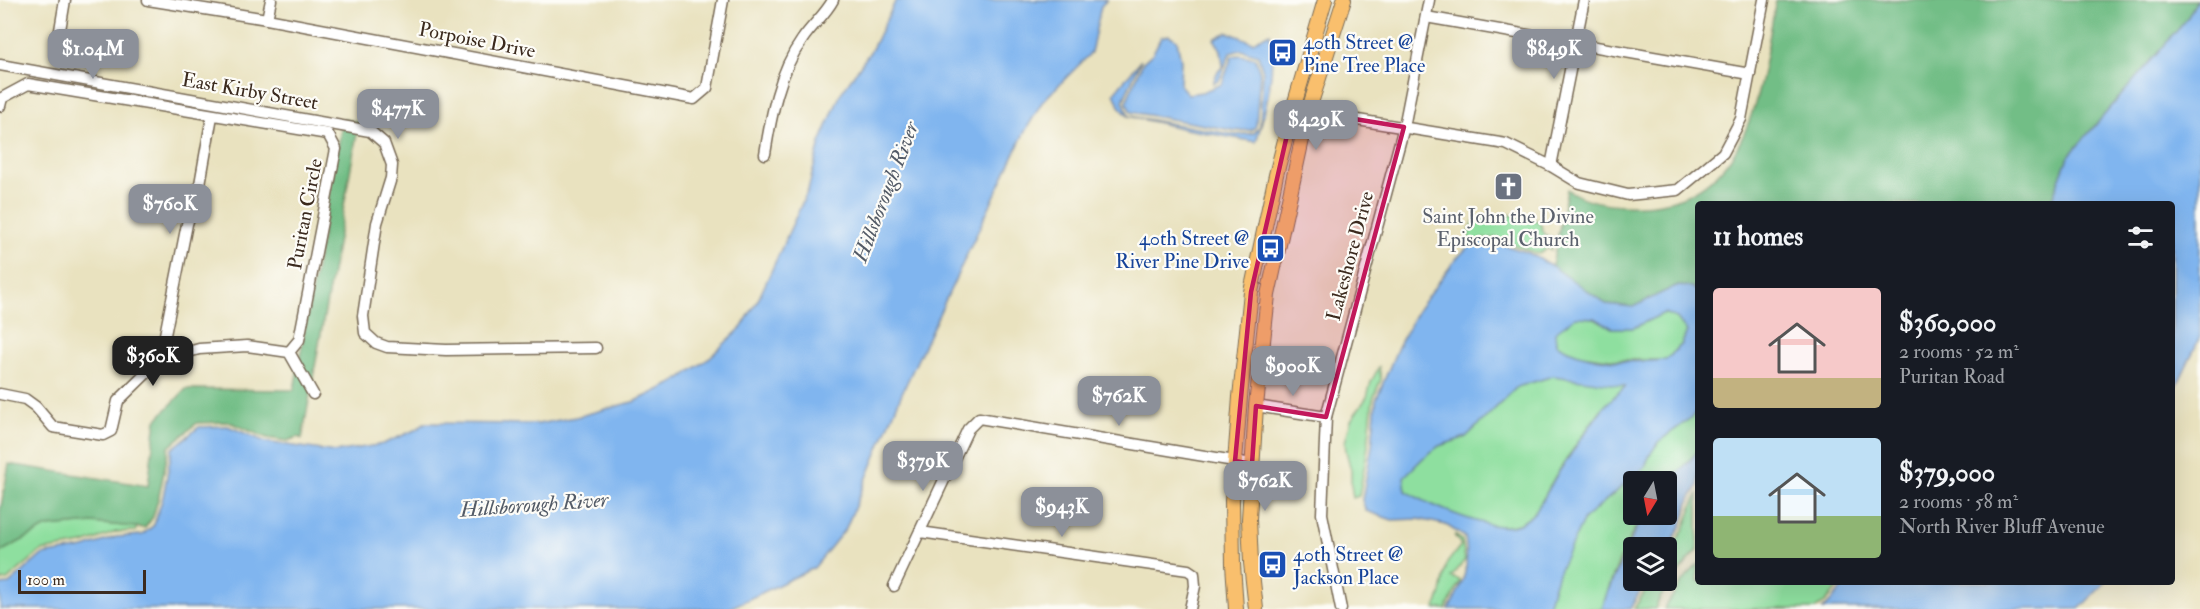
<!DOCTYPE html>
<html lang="en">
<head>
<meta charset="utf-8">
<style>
	body { margin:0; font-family:"IM FELL Double Pica",serif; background:#20242c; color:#f1f3f6; height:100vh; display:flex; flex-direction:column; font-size:22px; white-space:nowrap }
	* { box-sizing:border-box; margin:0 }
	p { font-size:20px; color:#9ea1a6 }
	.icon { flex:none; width:33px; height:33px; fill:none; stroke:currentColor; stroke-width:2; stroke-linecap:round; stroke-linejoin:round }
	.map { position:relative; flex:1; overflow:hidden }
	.drawer { position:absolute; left:1695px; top:201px; width:480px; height:384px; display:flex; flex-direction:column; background:#171b24; border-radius:6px; box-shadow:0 6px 24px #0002 }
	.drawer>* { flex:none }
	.needle { width:39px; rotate:190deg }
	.controls { position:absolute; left:1623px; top:471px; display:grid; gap:12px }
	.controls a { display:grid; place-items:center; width:54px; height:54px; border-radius:6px; background:#171b24; box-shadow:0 6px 24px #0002; font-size:30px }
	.scale { position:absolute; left:18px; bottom:15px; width:128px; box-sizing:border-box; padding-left:6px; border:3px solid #3b2a1e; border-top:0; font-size:16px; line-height:21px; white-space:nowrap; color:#3b2a1e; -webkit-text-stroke:4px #fdfcf7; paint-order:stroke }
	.price { position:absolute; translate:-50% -51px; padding:0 14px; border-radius:12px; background:#8c9099; color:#fff; font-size:20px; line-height:39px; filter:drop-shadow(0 2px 3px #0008) }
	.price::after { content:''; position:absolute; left:50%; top:36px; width:18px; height:14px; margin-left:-9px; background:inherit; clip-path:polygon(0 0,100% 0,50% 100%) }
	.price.on { background:#222; color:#fff }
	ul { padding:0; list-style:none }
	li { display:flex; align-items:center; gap:18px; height:150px; padding:0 18px }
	li span { display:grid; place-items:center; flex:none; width:168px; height:120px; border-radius:6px; color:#555 }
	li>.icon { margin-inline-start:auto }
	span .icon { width:72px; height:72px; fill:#fffc; stroke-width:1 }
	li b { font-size:26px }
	h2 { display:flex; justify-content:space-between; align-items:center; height:72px; padding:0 18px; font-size:26px }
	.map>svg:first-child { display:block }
	.green { fill:#8edf9f; stroke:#64845e; stroke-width:1.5 }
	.forest { fill:#72be86; stroke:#567452; stroke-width:1.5 }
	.water { fill:#80b5ef; stroke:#5e7086; stroke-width:1.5; fill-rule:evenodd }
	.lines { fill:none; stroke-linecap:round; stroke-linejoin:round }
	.minor-casing { stroke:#786a56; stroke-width:13 }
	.major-casing { stroke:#786a56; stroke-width:16 }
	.minor { stroke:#fff; stroke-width:10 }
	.major { stroke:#f9bf6d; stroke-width:14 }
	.marked { fill:#c2185b; fill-opacity:0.2; stroke:#c2185b; stroke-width:4.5; stroke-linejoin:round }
	.labels { text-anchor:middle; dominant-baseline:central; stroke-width:4.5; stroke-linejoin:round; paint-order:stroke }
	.street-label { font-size:20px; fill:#3b2a1e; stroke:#fdfcf7 }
	.transit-label { font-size:20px; fill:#164399; stroke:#fdfcf7; text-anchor:start }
	.worship-label { font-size:20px; fill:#5b616d; stroke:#fdfcf7 }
	.water-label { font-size:21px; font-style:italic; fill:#535b67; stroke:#fdfcf7 }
</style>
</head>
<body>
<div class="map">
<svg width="2200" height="609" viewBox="0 0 2200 609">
	<rect width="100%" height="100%" fill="#fdfcf7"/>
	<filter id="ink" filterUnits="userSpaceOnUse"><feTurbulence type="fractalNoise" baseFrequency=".0167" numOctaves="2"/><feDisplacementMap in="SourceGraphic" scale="12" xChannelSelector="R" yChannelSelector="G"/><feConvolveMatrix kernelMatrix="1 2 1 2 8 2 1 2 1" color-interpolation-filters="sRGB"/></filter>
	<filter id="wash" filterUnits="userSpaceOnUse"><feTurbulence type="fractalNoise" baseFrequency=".008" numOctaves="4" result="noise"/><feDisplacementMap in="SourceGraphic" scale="24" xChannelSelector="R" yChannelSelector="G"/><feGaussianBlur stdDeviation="1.35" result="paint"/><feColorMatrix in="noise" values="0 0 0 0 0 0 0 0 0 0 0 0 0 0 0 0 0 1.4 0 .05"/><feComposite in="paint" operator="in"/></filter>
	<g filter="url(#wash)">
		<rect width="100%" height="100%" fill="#e9e2bf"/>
		<g class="green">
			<polygon points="1511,215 1539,221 1545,235 1554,238 1551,250 1548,248 1539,254 1496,238 1469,241 1469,233 1476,217"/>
			<polygon points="1664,313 1677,318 1687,331 1682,344 1666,360 1617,360 1574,354 1556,344 1554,332 1576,317 1595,318 1612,328 1633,328"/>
			<polygon points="1379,367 1381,379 1373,399 1368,446 1359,496 1353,498 1351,485 1351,470 1346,451 1345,442 1351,420 1367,397 1371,382"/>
			<path d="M1553,376l73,9c-8,9 -18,17 -26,26 -15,20 -30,43 -44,64 -10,17 -19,42 -38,49 -25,10 -90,-19 -112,-33l-3,-14 20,-19 16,-12 27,-9 51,-50z"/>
			<path d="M1698,410v41l-31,34 -1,-3h-32v32l10,1c-16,20 -35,69 -42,94h-55l11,-36 26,-54 61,-52c12,-36 33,-33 53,-57z"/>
			<path d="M1698,493v57c-15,18 -35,37 -43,59h-21l17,-28 15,-1 1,-24 17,-27z"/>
			<polygon points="92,523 138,527 135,531 116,532 83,544 41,551 7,580 0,581 0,552 47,527"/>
			<path d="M1454,535l8,5 3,20c-5,5 -8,12 -14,17l9,3v2l-14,27h-11l6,-16 6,-30 14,-18z"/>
			<polygon points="1698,564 1698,582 1842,582 1825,603 1814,609 1664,609 1682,582"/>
		</g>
		<g class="forest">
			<path d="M1776,0h421l-10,19 -119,138 -18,47h-352v89l-6,-6 -16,-1 -43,21 -27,-3 -54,-38 15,-77c20,15 51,17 75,16 111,-4 118,-121 134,-205z"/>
			<polygon points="343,119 359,122 302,439 298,437 287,441 267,438 229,422 197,423 169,447 159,496 153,517 145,528 92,523 47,527 0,552 0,511 9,464 148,486 156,420 186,389 294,390"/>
		</g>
		<g class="water">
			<polygon points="896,0 1107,0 1101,6 1091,53 1043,101 1024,133 902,393 846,528 814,568 728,609 0,609 0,585 9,584 42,555 84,548 116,537 142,535 154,525 163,497 172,449 199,427 228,426 266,442 336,452 383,444 417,429 424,423 538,424 576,417 636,401 675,382 708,359 742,327 759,298 808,190 820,143 841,93 872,49"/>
			<polygon points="2197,0 2200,0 2200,337 2172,396 2172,204 2050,204 2068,157 2187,19"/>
			<path d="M1227,32l26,10 17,-9c6,36 -3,74 -14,109l-71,-13 -57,-13 -9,-10 -5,-13 27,-33 -18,41 6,15 107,19 18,-2 6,-7 3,-54 -5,-17 -17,-5 -11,3 -11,28 -6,2 4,-10 6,-7 -2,-16 -7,-11z"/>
			<polygon points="1169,35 1177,40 1181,61 1180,85 1188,94 1202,92 1222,84 1232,56 1240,55 1255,58 1260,72 1256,126 1252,130 1237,131 1131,112 1126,102 1143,62 1153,53 1161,37"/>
			<path d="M1495,242l34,11 23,13 54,38 27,3 43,-21 16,1 6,6v117c-20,24 -41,21 -53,57l-61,52 -26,54 -11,36h-98c15,-27 21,-41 16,-72l-19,-12 -28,-6 -26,1 -26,-9 -4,-11 10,-54 4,-46 22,-53 21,-39 37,-49 16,-16zM1664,313l13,5 10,13 -5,13 -16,16c-36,3 -78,3 -110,-16l-1,-12 21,-15 19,1 17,10h21zM1553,376l73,10c-9,8 -19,16 -26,26 -15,20 -28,41 -42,61 -11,17 -19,42 -39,51 -23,11 -92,-20 -113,-33l-2,-14 19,-19 16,-12 27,-9 51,-50z"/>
			<polygon points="1698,451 1698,486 1690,499 1681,527 1667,549 1634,548 1634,580 1646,581 1630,609 1602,609 1607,593 1641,518 1644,515 1666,514 1667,485"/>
			<polygon points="1847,582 2106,582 2079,609 1822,609 1827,606"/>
		</g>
	</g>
	<g filter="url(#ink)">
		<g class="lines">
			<defs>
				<g id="minor">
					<polyline points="148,0 267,19 694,99 707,88 723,0"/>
					<polyline points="1426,17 1750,74"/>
					<polyline points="267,19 271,0"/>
					<polyline points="59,36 65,0"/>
					<polyline points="0,65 370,131 384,143 392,165 391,178 377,223 363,316 365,333 376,343 387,347 446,350 596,348"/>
					<polyline points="0,106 2,98 28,84 328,134 336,149 299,340 289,352"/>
					<polyline points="1302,111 1506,144 1551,166 1579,183 1628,195 1678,190 1723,153 1741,119 1764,0"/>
					<path d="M765,154c6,-38 14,-82 37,-114 9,-14 23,-25 31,-40"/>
					<polyline points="1551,166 1584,0"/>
					<polyline points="160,360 187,224 200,184 212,116"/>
					<polyline points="0,394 25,399 36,407 53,427 103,435 111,431 118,401 160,360 199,349 247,346 289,352 313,394"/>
					<polyline points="1256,406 1326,417"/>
					<polyline points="920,532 1188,570 1194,574 1195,586 1190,609"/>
					<polyline points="894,586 968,429 979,418 1252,464"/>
					<polyline points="1341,609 1322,514 1326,417 1404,127 1429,0"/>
				</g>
				<g id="major">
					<polyline points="1236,609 1233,564 1232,501 1240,397 1251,292 1276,175 1293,109 1325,0"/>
					<polyline points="1256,609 1251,563 1249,519 1256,406 1268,295 1308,112 1344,0"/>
				</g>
			</defs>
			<use href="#minor" class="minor-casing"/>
			<use href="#major" class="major-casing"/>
			<use href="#minor" class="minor"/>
			<use href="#major" class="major"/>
		</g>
	</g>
	<path class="marked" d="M1293,109l111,18 -78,290 -70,-11 -4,58 -17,-3 16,-169z"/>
	<defs>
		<symbol id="bus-square" viewBox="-11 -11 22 22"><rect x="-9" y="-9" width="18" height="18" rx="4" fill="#1a4fb4" stroke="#fdfcf7"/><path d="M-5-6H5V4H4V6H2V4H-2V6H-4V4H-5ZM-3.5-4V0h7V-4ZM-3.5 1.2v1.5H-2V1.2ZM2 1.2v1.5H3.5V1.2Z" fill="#fff"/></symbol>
		<symbol id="church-square" viewBox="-11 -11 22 22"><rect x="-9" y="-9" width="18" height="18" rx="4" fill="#6b7280" stroke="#fdfcf7"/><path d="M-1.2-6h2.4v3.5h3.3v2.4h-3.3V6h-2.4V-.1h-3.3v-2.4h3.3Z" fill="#fff"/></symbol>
	</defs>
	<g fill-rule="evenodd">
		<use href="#bus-square" x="1266" y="36" width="33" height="33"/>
		<use href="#church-square" x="1492" y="170" width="33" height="33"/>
		<use href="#bus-square" x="1254" y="232" width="33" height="33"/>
		<use href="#bus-square" x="1256" y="548" width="33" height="33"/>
	</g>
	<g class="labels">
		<g class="street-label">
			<text transform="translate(477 40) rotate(11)">Porpoise Drive</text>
			<text transform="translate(250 91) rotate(10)">East Kirby Street</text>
			<text transform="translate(305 214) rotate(-79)">Puritan Circle</text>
			<text transform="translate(1350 256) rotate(-75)">Lakeshore Drive</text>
		</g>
		<g class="transit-label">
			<text x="1303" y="42">40th Street @<tspan x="1303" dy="23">Pine Tree Place</tspan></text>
			<text x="1249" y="238" text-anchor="end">40th Street @<tspan x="1249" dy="23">River Pine Drive</tspan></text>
			<text x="1293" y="554">40th Street @<tspan x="1293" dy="23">Jackson Place</tspan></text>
		</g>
		<g class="worship-label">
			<text x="1508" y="216">Saint John the Divine<tspan x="1508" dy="23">Episcopal Church</tspan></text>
		</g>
		<g class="water-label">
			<text transform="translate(886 192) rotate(-69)">Hillsborough River</text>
			<text transform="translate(534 505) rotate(-4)">Hillsborough River</text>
		</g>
	</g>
</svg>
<div class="controls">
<a><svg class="needle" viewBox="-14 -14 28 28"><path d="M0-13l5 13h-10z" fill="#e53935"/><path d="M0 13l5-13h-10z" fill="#9ea1a6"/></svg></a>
<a><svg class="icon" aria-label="layers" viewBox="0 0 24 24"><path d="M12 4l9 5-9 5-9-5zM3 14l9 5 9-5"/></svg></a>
</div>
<div class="scale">100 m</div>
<b class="price" style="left:93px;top:80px">$1.04M</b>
<b class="price" style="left:1554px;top:80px">$849K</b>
<b class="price" style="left:398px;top:140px">$477K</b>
<b class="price" style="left:1316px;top:151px">$429K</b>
<b class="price" style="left:170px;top:235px">$760K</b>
<b class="price on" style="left:153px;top:387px">$360K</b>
<b class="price" style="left:1293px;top:397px">$900K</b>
<b class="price" style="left:1119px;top:427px">$762K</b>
<b class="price" style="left:923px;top:492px">$379K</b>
<b class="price" style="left:1265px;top:512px">$762K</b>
<b class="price" style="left:1062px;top:538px">$943K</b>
<section class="drawer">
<h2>11 homes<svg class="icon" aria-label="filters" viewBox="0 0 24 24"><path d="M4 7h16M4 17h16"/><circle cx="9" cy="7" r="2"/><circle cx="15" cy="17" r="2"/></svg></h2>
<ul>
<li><span style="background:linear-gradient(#f6c9c9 75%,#c2b280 0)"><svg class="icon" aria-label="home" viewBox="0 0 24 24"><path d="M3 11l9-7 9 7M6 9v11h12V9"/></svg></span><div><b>$360,000</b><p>2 rooms · 52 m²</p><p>Puritan Road</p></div></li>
<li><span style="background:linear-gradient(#bfe0f5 65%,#8fb573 0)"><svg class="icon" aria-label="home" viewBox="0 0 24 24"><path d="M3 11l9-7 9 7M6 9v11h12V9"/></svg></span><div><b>$379,000</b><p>2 rooms · 58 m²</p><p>North River Bluff Avenue</p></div></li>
</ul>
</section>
</div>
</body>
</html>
